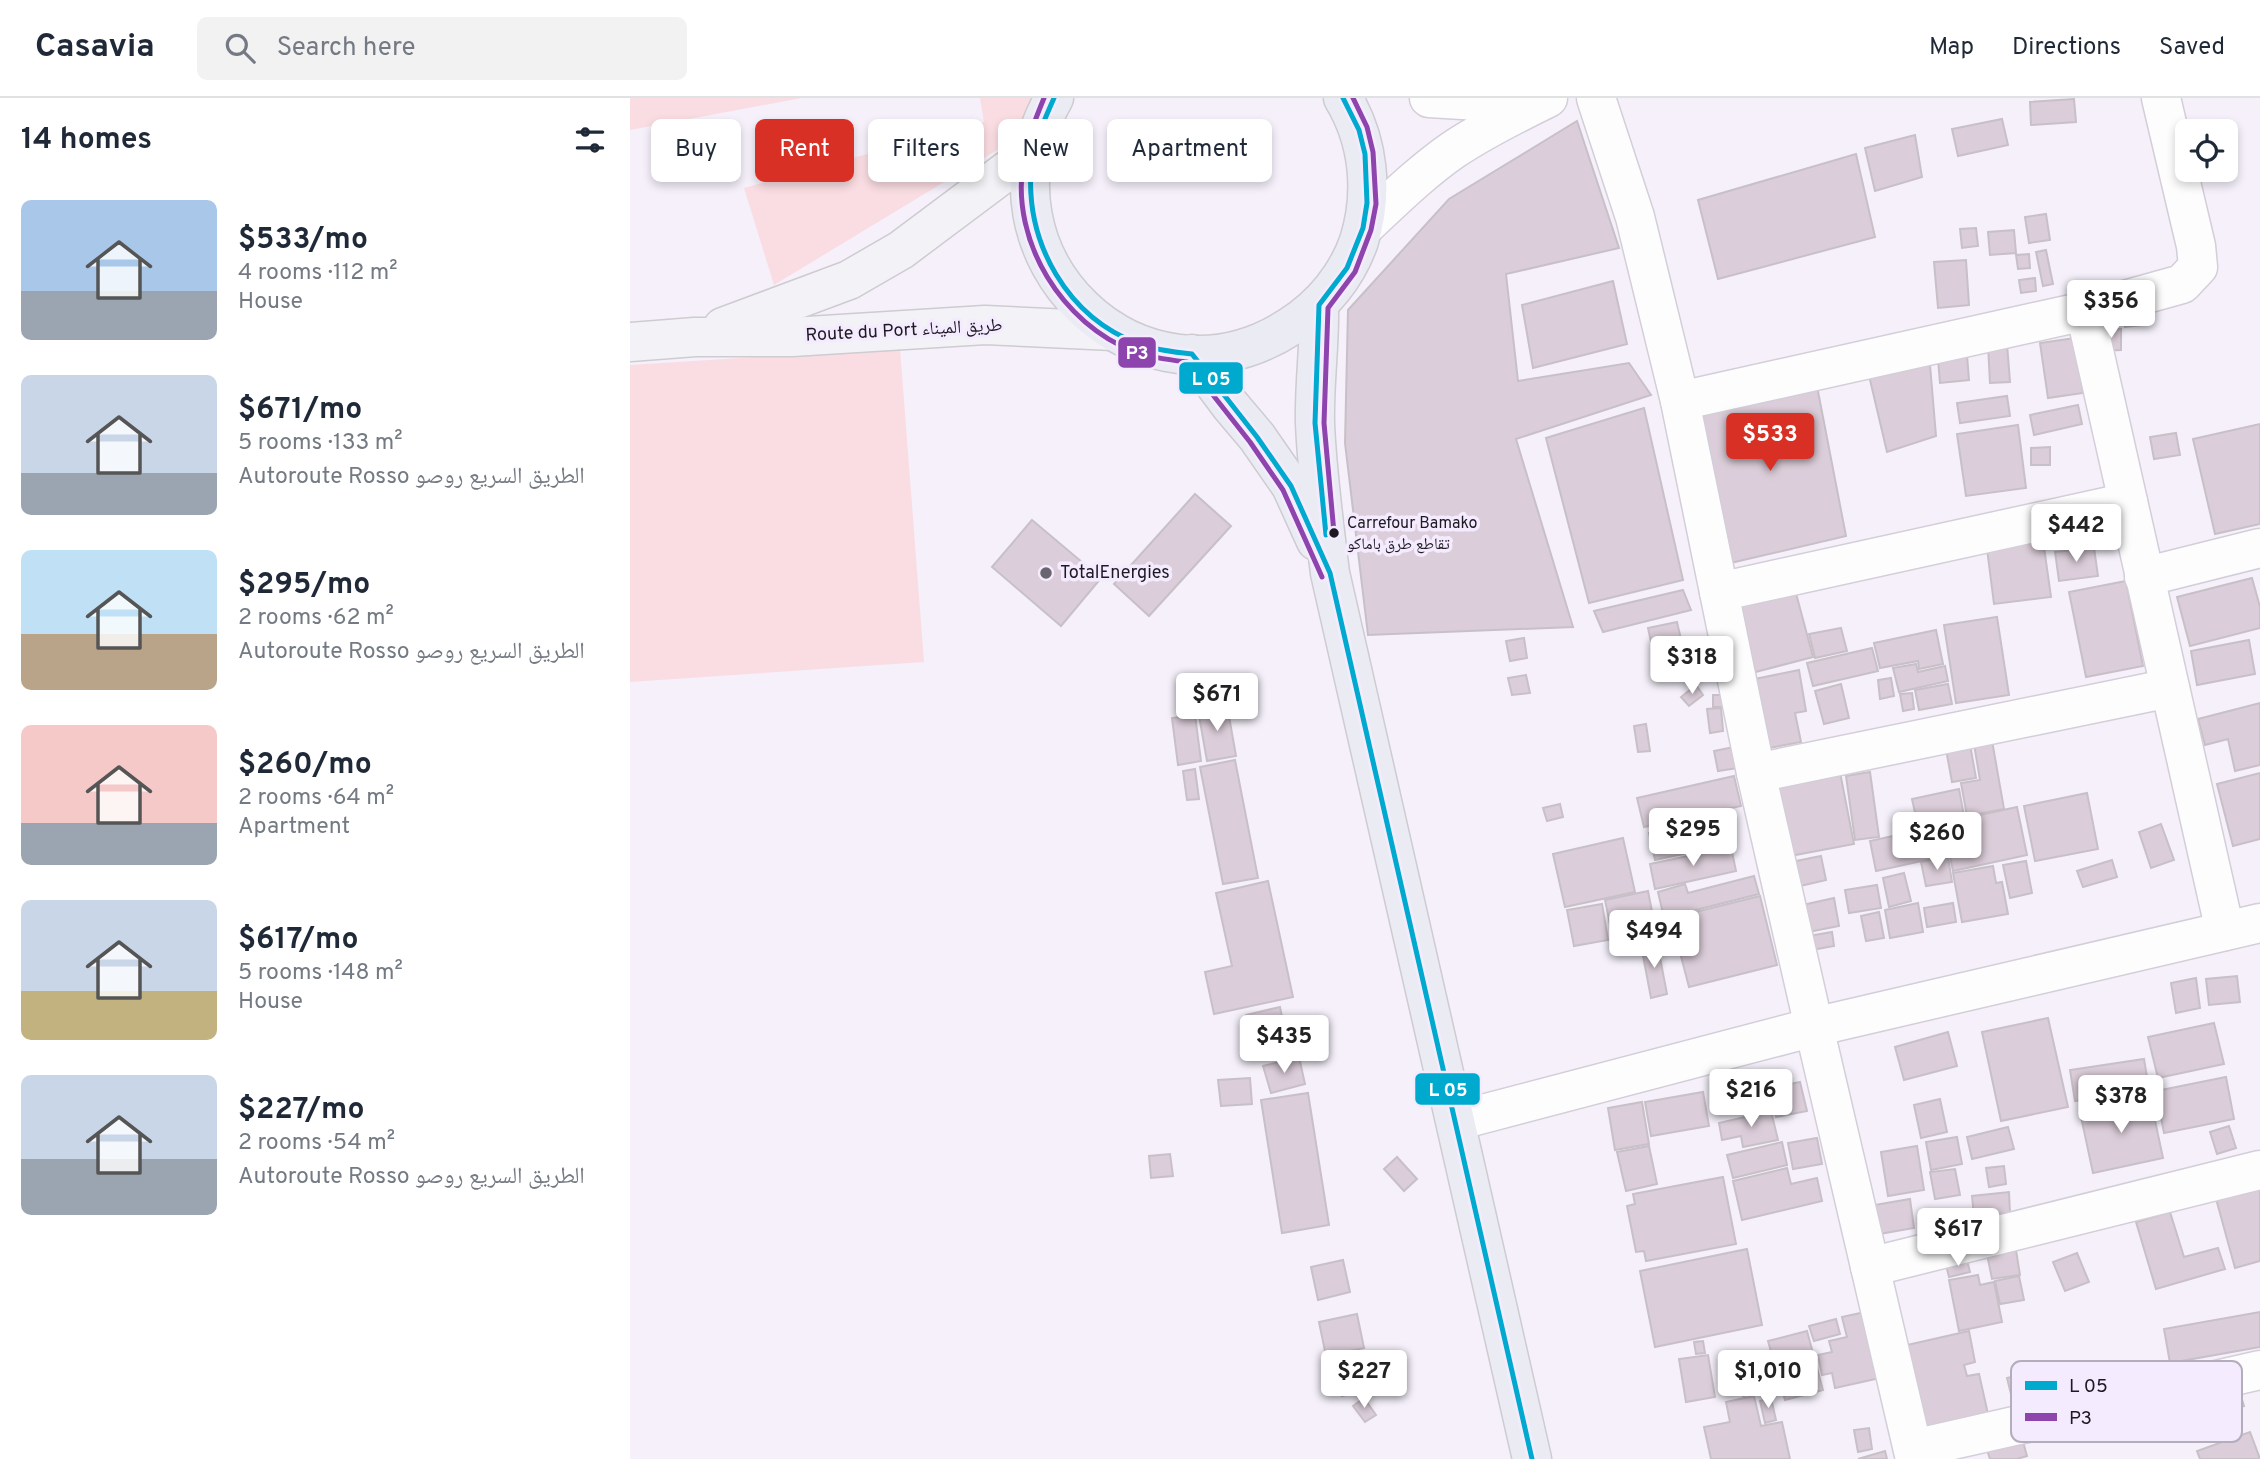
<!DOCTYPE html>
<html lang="en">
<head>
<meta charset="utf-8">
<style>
	body { margin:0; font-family:Overpass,"Noto Naskh Arabic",sans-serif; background:#f2f2f3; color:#1f2937; height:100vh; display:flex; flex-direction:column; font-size:26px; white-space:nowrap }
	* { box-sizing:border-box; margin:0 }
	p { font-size:23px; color:#747a83 }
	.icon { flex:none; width:38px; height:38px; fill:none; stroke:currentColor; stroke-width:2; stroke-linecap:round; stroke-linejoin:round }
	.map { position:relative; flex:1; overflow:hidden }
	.panel { display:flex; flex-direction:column; background:#fff; width:630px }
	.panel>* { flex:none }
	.hud { position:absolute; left:21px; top:21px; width:665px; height:63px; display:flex; gap:14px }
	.tools { position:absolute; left:1545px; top:21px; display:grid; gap:14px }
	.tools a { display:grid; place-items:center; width:63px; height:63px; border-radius:10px; background:#fff; box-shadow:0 4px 10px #0003; font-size:35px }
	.price { position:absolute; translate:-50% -60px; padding:0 16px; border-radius:7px; background:#fff; color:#222; font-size:23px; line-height:46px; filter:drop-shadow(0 2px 4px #0008) }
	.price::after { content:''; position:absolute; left:50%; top:42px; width:21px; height:16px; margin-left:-10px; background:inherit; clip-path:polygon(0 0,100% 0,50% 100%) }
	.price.on { background:#d93025; color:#fff }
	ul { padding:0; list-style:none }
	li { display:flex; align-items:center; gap:21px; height:175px; padding:0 21px }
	li span { display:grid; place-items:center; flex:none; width:196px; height:140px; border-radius:10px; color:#555 }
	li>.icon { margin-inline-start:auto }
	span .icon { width:84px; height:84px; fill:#fffc; stroke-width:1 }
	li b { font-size:30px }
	h2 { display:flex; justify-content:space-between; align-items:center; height:84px; padding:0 21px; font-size:30px }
	.chip { padding:0 24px; border-radius:10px; background:#fff; box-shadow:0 4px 10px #0003; font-size:24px; line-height:63px }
	.chip.on { background:#d93025; color:#fff }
	header { display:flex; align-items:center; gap:42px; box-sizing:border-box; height:98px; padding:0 35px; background:#fff; border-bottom:2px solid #e0e1e3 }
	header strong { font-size:33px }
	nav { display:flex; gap:38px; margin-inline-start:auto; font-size:24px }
	.search { width:490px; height:63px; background:#f2f2f3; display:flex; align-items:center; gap:18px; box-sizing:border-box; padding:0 24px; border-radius:10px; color:#747a83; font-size:26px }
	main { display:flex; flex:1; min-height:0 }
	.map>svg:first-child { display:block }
	.green { fill:#fadde2 }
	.building { fill:#dbcdd9; stroke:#c8c0c8; stroke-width:2 }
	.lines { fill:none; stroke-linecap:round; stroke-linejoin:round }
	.street-casing { stroke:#d3ced9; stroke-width:41 }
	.secondary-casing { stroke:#d3ced9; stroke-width:41 }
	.primary-casing { stroke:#cecbd1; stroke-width:41 }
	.highway-casing { stroke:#cecbd1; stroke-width:41 }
	.street { stroke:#fefdfe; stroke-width:38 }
	.secondary { stroke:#fefdfe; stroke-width:38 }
	.primary { stroke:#f3f3f7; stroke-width:38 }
	.highway { stroke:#ebecf3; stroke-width:38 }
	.bus-1-casing { stroke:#f4ecfe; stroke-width:10 }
	.bus-2-casing { stroke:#f4ecfe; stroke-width:10 }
	.bus-1 { stroke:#00a9ce; stroke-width:5 }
	.bus-2 { stroke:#8e44ad; stroke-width:5 }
	.bus-dot { fill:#1e1923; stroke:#f4ecfe; stroke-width:2.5 }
	.poi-dot { fill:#69646e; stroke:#f4ecfe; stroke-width:2.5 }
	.labels { text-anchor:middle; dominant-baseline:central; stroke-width:7; stroke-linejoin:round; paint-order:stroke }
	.bus-label { font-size:16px; fill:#1e1923; stroke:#f4ecfe; text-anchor:start }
	.street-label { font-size:18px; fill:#1e1923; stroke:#f4ecfe }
	.poi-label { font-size:18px; fill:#1e1923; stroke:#f4ecfe; text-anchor:start }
	.key { fill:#f4ecfe; stroke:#b4adbc; stroke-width:2 }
	.key-label { font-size:19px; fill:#1e1923 }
	.line-badge { stroke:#f4ecfe; stroke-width:2.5 }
	.badge-label { font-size:19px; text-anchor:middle; font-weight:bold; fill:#fff }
</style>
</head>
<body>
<header>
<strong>Casavia</strong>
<div class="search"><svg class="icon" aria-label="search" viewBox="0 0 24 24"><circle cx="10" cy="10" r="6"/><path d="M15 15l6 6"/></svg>Search here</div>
<nav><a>Map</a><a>Directions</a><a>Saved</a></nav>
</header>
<main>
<section class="panel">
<h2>14 homes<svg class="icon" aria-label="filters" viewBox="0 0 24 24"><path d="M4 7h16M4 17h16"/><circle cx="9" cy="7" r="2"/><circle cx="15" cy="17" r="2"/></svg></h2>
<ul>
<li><span style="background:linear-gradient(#a9c7e8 65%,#9aa5b1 0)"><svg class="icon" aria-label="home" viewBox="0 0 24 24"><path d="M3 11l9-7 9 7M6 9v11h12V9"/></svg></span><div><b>$533/mo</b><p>4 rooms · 112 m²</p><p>House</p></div></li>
<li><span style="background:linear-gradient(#c9d6e8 70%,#9aa5b1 0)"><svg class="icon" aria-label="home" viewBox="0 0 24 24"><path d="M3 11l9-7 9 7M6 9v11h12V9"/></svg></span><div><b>$671/mo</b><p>5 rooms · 133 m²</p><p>Autoroute Rosso الطريق السريع روصو</p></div></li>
<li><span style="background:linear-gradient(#bfe0f5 60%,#b9a48a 0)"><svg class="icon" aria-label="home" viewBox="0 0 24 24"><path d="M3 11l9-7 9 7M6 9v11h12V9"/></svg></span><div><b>$295/mo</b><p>2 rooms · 62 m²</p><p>Autoroute Rosso الطريق السريع روصو</p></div></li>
<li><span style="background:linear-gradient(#f6c9c9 70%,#9aa5b1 0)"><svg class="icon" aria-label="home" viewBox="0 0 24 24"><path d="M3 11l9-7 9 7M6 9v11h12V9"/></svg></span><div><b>$260/mo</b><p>2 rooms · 64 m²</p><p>Apartment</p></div></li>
<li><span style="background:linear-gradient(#c9d6e8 65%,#c2b280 0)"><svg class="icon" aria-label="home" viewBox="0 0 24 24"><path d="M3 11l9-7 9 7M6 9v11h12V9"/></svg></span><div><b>$617/mo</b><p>5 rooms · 148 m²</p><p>House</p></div></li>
<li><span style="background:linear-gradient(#c9d6e8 60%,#9aa5b1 0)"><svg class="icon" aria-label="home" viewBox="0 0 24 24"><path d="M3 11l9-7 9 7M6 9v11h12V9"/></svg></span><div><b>$227/mo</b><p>2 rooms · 54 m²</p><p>Autoroute Rosso الطريق السريع روصو</p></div></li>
</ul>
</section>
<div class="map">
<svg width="1630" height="1361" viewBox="0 0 1630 1361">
	<rect width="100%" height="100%" fill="#f5f0fa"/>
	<g class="green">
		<polygon points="0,0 172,0 0,32"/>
		<polygon points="350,0 404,0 377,46 144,187 114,90 354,24"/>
		<polygon points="270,250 294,564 0,584 0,267"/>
	</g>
	<g class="building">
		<polygon points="1444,1 1446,24 1401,27 1400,4"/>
		<polygon points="1372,21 1378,47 1328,58 1322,31"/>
		<polygon points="947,23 989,150 876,176 888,283 999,265 1021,297 886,341 943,529 738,537 715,345 718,212 819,101"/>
		<polygon points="1285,37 1292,79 1245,93 1235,50"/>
		<polygon points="1226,56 1245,139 1088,181 1068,102"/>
		<polygon points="1416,116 1420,142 1399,145 1395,119"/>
		<polygon points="1346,130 1348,148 1332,150 1330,131"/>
		<polygon points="1384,132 1386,155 1360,157 1358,134"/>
		<polygon points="1416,152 1423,186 1413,188 1406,154"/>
		<polygon points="1399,156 1400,170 1388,171 1386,157"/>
		<polygon points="1336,162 1339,207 1308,210 1304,164"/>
		<polygon points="1405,180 1406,193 1391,195 1389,182"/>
		<polygon points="983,183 997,246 903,270 892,207"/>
		<polygon points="1519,211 1521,226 1495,229 1493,215"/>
		<polygon points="1491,231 1491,252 1471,253 1470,232"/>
		<polygon points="1445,240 1453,295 1418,300 1410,245"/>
		<polygon points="1377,246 1380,284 1360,285 1358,247"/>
		<polygon points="1299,255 1306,338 1257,354 1237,269"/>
		<polygon points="1337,257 1339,282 1310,285 1308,261"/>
		<polygon points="1186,283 1216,438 1092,467 1067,310"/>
		<polygon points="1377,298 1380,318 1330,325 1327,305"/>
		<polygon points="1448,307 1452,326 1404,337 1400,317"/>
		<polygon points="1014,310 1053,482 959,505 916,340"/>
		<polygon points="1630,326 1630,426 1585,436 1563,341"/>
		<polygon points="1388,327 1396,390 1336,398 1327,336"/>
		<polygon points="1546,335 1550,357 1524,361 1520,339"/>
		<polygon points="1420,349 1420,367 1401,367 1401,350"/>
		<polygon points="565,396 601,428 519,518 484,486"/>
		<polygon points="402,422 471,480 431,528 362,469"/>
		<polygon points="1412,435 1421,499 1364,506 1356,443"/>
		<polygon points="1464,450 1468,478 1429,483 1425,454"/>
		<polygon points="1622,480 1630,509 1630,530 1560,548 1547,499"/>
		<polygon points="1496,483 1513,568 1456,579 1439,494"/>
		<polygon points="1163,484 1183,559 1114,577 1095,502"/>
		<polygon points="1053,492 1061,512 973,534 964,513"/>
		<polygon points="1367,519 1379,597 1326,605 1314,527"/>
		<polygon points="1047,524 1051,541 1022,548 1018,530"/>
		<polygon points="1211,530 1217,553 1185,560 1179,536"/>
		<polygon points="1306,532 1313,566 1289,571 1288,563 1250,570 1244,545"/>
		<polygon points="894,540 897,560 880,563 876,543"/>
		<polygon points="1619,542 1625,576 1567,587 1561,553"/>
		<polygon points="1242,550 1248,573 1183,588 1177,565"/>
		<polygon points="1286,566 1288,574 1315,568 1318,583 1269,594 1263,570"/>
		<polygon points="1169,572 1176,613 1165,615 1171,644 1128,652 1115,583"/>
		<polygon points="896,577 900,595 882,597 878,580"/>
		<polygon points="1261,580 1264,598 1250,601 1248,582"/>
		<polygon points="1211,586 1219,620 1194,626 1185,593"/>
		<polygon points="1318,586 1322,606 1289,612 1285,592"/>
		<polygon points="590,587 593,603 571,607 568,590"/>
		<polygon points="1066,587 1073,597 1059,608 1051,599"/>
		<polygon points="1282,595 1284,611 1273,613 1270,596"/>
		<polygon points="1083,597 1094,597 1095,609 1083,609"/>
		<polygon points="1630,605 1630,667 1605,673 1598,641 1575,647 1568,621"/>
		<polygon points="597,607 606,658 577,663 568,612"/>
		<polygon points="1091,610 1093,633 1080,635 1077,611"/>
		<polygon points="565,617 571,663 548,667 542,620"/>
		<polygon points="1016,626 1020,653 1008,654 1004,628"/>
		<polygon points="1361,637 1374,711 1337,718 1331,685 1350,682 1343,640"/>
		<polygon points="1339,641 1346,680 1322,684 1315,646"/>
		<polygon points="1104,649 1108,670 1088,673 1084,653"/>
		<polygon points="605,662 628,780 593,786 570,669"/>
		<polygon points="1208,664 1224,746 1160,758 1135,678"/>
		<polygon points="565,671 569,701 557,702 553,673"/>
		<polygon points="1240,674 1249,739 1225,742 1216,678"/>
		<polygon points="1630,675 1630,741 1603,748 1587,686"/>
		<polygon points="1104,678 1111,708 1014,729 1007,700"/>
		<polygon points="1329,691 1334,718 1288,728 1282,701"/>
		<polygon points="1457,695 1468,751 1405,763 1394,708"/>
		<polygon points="930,706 933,719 917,723 913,710"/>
		<polygon points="1387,709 1397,757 1323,773 1313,725"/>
		<polygon points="1093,722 1099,745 1059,755 1053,733"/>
		<polygon points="1531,726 1544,762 1521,770 1509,734"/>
		<polygon points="1047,728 1053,756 1025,762 1019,735"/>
		<polygon points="1309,728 1315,758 1246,773 1240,743"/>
		<polygon points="993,740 1005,794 935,809 923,756"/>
		<polygon points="1101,749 1106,773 1025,791 1020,766"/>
		<polygon points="1191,758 1196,782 1166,789 1161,764"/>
		<polygon points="1318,759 1322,784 1296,788 1291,764"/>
		<polygon points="1482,762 1487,779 1453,789 1447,773"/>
		<polygon points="1396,763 1402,795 1380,800 1373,767"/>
		<polygon points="1363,768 1366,785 1372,784 1378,816 1332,824 1323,775"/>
		<polygon points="1274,775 1281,803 1259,809 1253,780"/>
		<polygon points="1124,778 1129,796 1034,820 1028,794 1055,786 1058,795"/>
		<polygon points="638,783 663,899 584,916 575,874 602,868 586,795"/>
		<polygon points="1247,787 1251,810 1219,815 1215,792"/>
		<polygon points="1018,793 1027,839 1003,844 1000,832 982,836 975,802"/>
		<polygon points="1130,798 1147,867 1059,889 1041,820"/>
		<polygon points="1204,800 1209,828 1173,835 1168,808"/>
		<polygon points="1288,805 1293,834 1260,840 1255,812"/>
		<polygon points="1323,805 1326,824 1297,829 1294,810"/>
		<polygon points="972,806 978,842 944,848 937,812"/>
		<polygon points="1249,814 1254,840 1236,843 1231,818"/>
		<polygon points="1202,834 1204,848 1176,853 1173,839"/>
		<polygon points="1027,844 1037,896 1021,900 1011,847"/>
		<polygon points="1607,878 1610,904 1579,907 1576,881"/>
		<polygon points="1566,880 1570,910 1546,915 1541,885"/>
		<polygon points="650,909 658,947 625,955 616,917"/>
		<polygon points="1418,920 1438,1009 1371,1023 1352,934"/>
		<polygon points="1584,925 1594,966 1528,980 1518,939"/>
		<polygon points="1318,934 1327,968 1274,982 1265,949"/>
		<polygon points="669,959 675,986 641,995 633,968"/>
		<polygon points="1514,961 1519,991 1445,1003 1440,972"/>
		<polygon points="1596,979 1604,1021 1534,1035 1526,993"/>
		<polygon points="620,980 622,1006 591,1008 588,982"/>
		<polygon points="1170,984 1177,1013 1146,1019 1140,990"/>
		<polygon points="1073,994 1079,1028 1021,1038 1015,1004"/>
		<polygon points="678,995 699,1127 652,1135 631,1002"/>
		<polygon points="1520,999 1533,1060 1463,1075 1450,1014"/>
		<polygon points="1310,1001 1317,1034 1291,1040 1284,1007"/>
		<polygon points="1012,1004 1019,1046 985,1052 978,1010"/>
		<polygon points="1141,1013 1148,1042 1113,1049 1111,1038 1092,1042 1089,1025"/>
		<polygon points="1599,1028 1606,1050 1587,1056 1580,1034"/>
		<polygon points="1378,1029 1384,1051 1342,1061 1337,1039"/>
		<polygon points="1327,1039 1332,1066 1301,1072 1296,1044"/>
		<polygon points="1187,1040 1192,1066 1163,1071 1158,1045"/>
		<polygon points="1152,1044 1157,1067 1103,1080 1097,1057"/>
		<polygon points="1019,1048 1027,1086 996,1093 987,1054"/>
		<polygon points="1287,1048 1294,1092 1258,1098 1251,1054"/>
		<polygon points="540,1056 543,1078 521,1080 519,1058"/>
		<polygon points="767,1059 787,1081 774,1093 754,1071"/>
		<polygon points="1374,1068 1376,1086 1359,1089 1356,1070"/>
		<polygon points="1157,1070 1161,1086 1187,1080 1192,1103 1112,1122 1103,1083"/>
		<polygon points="1325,1071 1330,1097 1305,1101 1300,1074"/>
		<polygon points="1093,1079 1106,1146 1016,1163 1014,1153 1006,1154 997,1108 1005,1106 1003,1096"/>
		<polygon points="1630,1085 1630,1163 1605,1170 1585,1097"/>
		<polygon points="1379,1094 1380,1115 1344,1118 1342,1098"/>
		<polygon points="1280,1101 1284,1130 1238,1138 1233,1109"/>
		<polygon points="1540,1114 1554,1159 1588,1150 1595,1171 1526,1191 1506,1124"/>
		<polygon points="1385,1146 1390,1177 1362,1181 1356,1151"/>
		<polygon points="1117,1151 1132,1227 1025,1249 1010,1173"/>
		<polygon points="1447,1155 1459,1184 1435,1193 1423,1164"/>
		<polygon points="713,1162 720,1194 688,1202 681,1169"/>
		<polygon points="1337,1162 1340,1174 1319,1179 1316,1167"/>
		<polygon points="1348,1177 1350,1187 1364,1184 1372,1224 1329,1233 1319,1182"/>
		<polygon points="1389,1178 1394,1202 1370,1206 1365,1183"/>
		<polygon points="1235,1214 1250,1280 1205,1290 1202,1275 1192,1277 1188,1257 1202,1254 1199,1243 1217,1239 1212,1219"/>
		<polygon points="1630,1214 1630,1249 1540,1265 1534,1231"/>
		<polygon points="727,1216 734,1250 696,1258 689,1224"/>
		<polygon points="1206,1221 1210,1236 1184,1243 1179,1228"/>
		<polygon points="1177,1233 1193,1292 1155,1302 1138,1243"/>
		<polygon points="1339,1233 1345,1264 1334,1267 1337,1278 1349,1276 1358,1316 1284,1333 1264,1250"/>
		<polygon points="1073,1243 1075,1255 1066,1256 1064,1244"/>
		<polygon points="734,1257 743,1290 712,1298 704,1264"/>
		<polygon points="1078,1257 1085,1299 1056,1304 1049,1261"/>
		<polygon points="1136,1262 1143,1291 1113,1298 1106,1269"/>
		<polygon points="1407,1273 1413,1297 1383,1304 1377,1280"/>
		<polygon points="1609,1292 1614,1308 1582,1318 1576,1302"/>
		<polygon points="1124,1298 1131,1328 1152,1324 1160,1361 1081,1361 1074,1329 1100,1324 1096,1304"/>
		<polygon points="734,1300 746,1317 735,1324 723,1308"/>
		<polygon points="1141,1300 1146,1322 1135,1325 1130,1303"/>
		<polygon points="1239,1330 1242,1351 1228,1354 1224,1332"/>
		<polygon points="1620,1334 1630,1361 1570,1361 1567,1353"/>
		<polygon points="1392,1340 1397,1358 1387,1361 1360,1361 1356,1349"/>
		<polygon points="1255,1353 1257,1361 1228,1361"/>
	</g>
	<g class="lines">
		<defs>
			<g id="street">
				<polyline points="966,0 1005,119 1050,303 1126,675 1184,929 1285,1361"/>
				<polyline points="1455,213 1595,833"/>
				<polyline points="1050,303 1455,213 1552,186 1568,169 1566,148 1531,0"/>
				<polyline points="1514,479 1630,450"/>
				<polyline points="1089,494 1498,404"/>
				<polyline points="1126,675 1540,590"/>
				<polyline points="826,1023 1184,929 1630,825"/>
				<polyline points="1240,1169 1630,1072"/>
				<polyline points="1283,1351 1630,1272"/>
			</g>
			<g id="secondary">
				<polyline points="799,0 866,4 894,0"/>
				<path d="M733,130c29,-27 57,-55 90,-78 30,-20 62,-36 95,-52"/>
			</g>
			<g id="primary">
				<polyline points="93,229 219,182 271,152 402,54"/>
				<polyline points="0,244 65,239 162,239 355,227 483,233"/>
			</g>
			<g id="highway">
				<path d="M424,0c-89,157 87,326 237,228 31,-20 56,-50 68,-85 15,-48 10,-100 -16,-143"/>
				<path d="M689,207c1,39 -5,78 -4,118 2,50 9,100 15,150l202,886"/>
				<polyline points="562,256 600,307 627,339 661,388 686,443"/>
			</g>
		</defs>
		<use href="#street" class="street-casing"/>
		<use href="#secondary" class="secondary-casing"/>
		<use href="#primary" class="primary-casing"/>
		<use href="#highway" class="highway-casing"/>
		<use href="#street" class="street"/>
		<use href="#secondary" class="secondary"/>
		<use href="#primary" class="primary"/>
		<use href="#highway" class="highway"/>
		<defs>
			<g id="bus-1">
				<path d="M424,0c-10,23 -21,46 -23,71 -5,75 36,148 108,175 17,6 35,8 53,10l65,83 34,49 39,87 202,886"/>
				<polyline points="696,437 685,325 689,207 717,170 733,130 737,105 735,56 729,32 713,0"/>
			</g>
			<g id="bus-2">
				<path d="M414,0c-9,22 -17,42 -21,66 -12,78 39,160 112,188 17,6 35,8 52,10l63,80 33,48 39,87"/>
				<polyline points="704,435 694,325 698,210 725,174 741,132 746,106 743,54 737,29 723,0"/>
			</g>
		</defs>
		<use href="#bus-1" class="bus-1-casing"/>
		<use href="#bus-2" class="bus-2-casing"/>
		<use href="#bus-1" class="bus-1"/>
		<use href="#bus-2" class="bus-2"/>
	</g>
	<circle class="bus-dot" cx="704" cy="435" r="6"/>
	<circle class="poi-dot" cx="416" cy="475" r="7"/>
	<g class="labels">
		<g class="bus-label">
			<text x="717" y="426">Carrefour Bamako<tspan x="717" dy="21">تقاطع طرق باماكو</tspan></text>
		</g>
		<g class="street-label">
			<text transform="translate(274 233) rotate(-3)">Route du Port طريق الميناء</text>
		</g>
		<g class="poi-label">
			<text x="430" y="475">TotalEnergies</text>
		</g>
	</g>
	<rect x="1381" y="1263" width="231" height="81" rx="10" class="key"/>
	<rect x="1395" y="1283" width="32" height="9" fill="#00a9ce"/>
	<rect x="1395" y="1315" width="32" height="8" fill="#8e44ad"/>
	<g class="key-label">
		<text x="1439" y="1294">L 05</text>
		<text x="1439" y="1326">P3</text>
	</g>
	<g class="line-badge">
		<rect x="487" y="238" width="40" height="33" rx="7" fill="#8e44ad"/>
		<rect x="548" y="263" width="66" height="34" rx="7" fill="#00a9ce"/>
		<rect x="784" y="974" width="67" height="34" rx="7" fill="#00a9ce"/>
	</g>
	<g class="badge-label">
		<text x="507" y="261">P3</text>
		<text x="581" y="287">L 05</text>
		<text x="818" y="998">L 05</text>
	</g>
</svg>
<div class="tools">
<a><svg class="icon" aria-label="locate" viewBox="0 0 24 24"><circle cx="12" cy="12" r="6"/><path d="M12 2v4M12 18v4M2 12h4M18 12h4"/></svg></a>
</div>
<b class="price" style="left:1481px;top:242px">$356</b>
<b class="price on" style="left:1140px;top:375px">$533</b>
<b class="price" style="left:1446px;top:466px">$442</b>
<b class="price" style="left:1062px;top:598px">$318</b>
<b class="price" style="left:587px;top:635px">$671</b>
<b class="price" style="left:1063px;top:770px">$295</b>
<b class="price" style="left:1307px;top:774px">$260</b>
<b class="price" style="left:1024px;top:872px">$494</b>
<b class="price" style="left:654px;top:977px">$435</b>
<b class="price" style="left:1121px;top:1031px">$216</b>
<b class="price" style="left:1491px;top:1037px">$378</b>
<b class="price" style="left:1328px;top:1170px">$617</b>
<b class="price" style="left:734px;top:1312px">$227</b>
<b class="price" style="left:1138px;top:1312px">$1,010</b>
<div class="hud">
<a class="chip">Buy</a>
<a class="chip on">Rent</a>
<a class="chip">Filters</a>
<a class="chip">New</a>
<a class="chip">Apartment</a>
</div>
</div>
</main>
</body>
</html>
